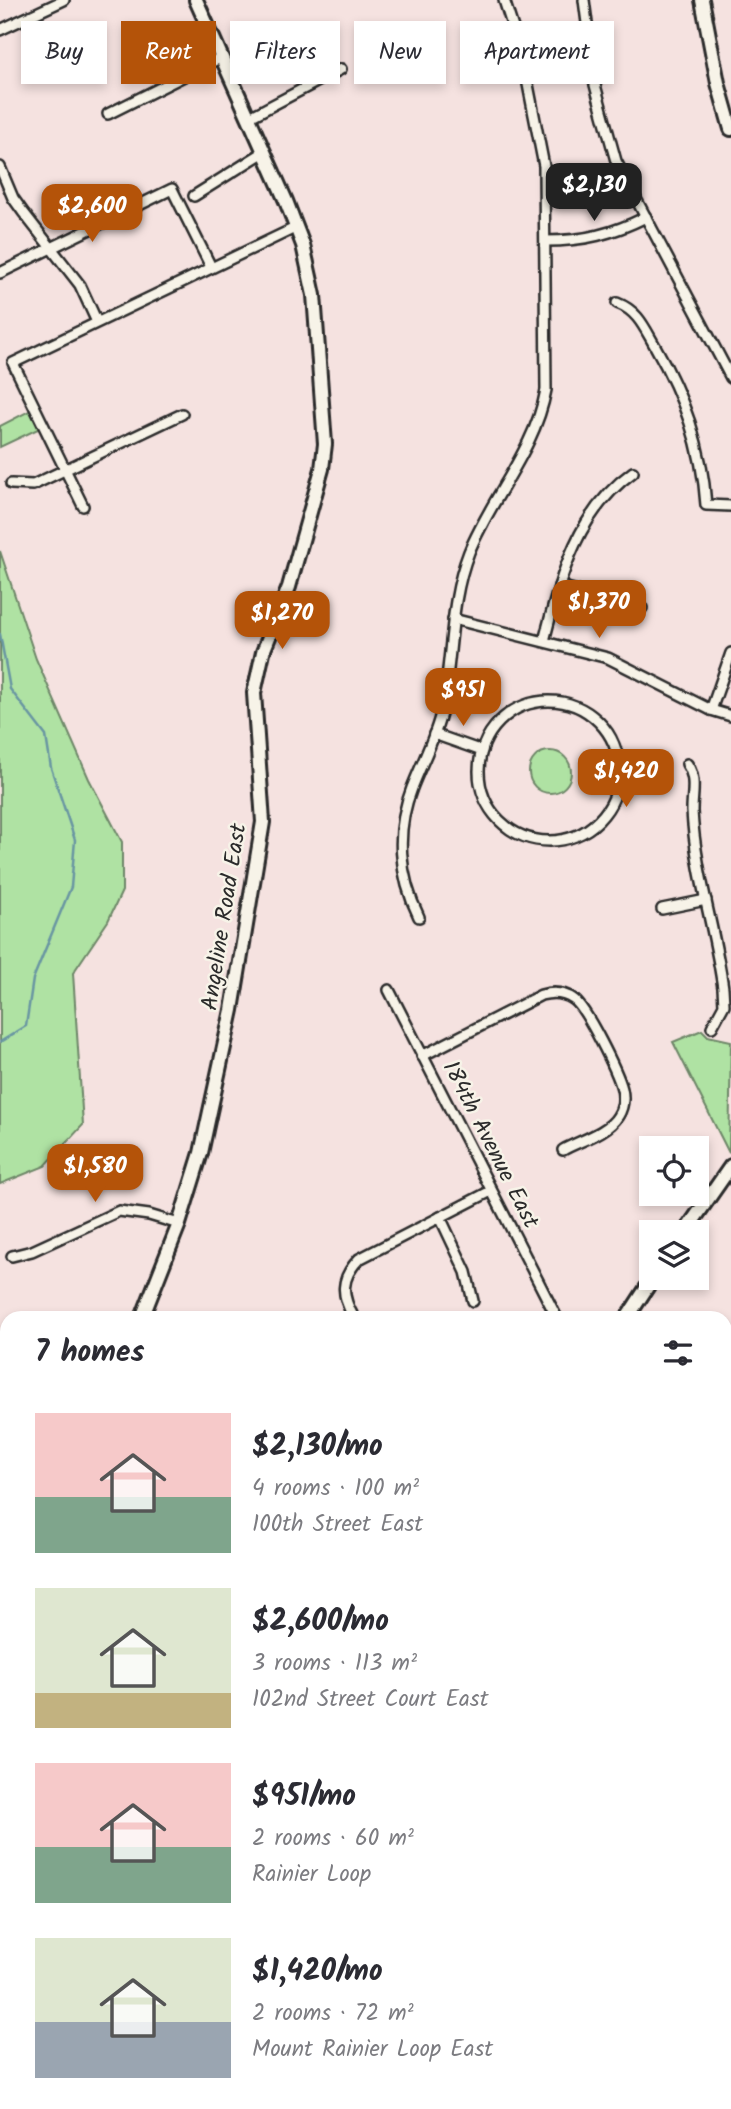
<!DOCTYPE html>
<html lang="en">
<head>
<meta charset="utf-8">
<style>
	body { margin:0; font-family:Kalam,sans-serif; background:#f2f2f3; color:#2b2b33; height:100vh; display:flex; flex-direction:column; font-size:26px; white-space:nowrap }
	* { box-sizing:border-box; margin:0 }
	p { font-size:23px; color:#7c7c81 }
	.icon { flex:none; width:38px; height:38px; fill:none; stroke:currentColor; stroke-width:2; stroke-linecap:round; stroke-linejoin:round }
	.map { position:relative; flex:1; overflow:hidden }
	.sheet { position:absolute; left:0px; top:1311px; width:732px; height:800px; display:flex; flex-direction:column; background:#fff; border-radius:21px 21px 0 0; box-shadow:0 4px 10px #0003 }
	.sheet>* { flex:none }
	.top-card { position:absolute; left:21px; top:21px; width:690px; height:63px; display:flex; gap:14px }
	.fabs { position:absolute; left:639px; top:1136px; display:grid; gap:14px }
	.fabs a { display:grid; place-items:center; width:70px; height:70px; border-radius:0px; background:#fff; box-shadow:0 4px 10px #0003; font-size:35px }
	.price { position:absolute; translate:-50% -60px; padding:0 16px; border-radius:14px; background:#b45309; color:#fff; font-size:23px; line-height:46px; filter:drop-shadow(0 2px 4px #0008) }
	.price::after { content:''; position:absolute; left:50%; top:42px; width:21px; height:16px; margin-left:-10px; background:inherit; clip-path:polygon(0 0,100% 0,50% 100%) }
	.price.current { background:#222; color:#fff }
	ul { padding:0; list-style:none }
	li { display:flex; align-items:center; gap:21px; height:175px; padding:0 35px }
	li span { display:grid; place-items:center; flex:none; width:196px; height:140px; border-radius:0px; color:#555 }
	li>.icon { margin-inline-start:auto }
	span .icon { width:84px; height:84px; fill:#fffc; stroke-width:1 }
	li b { font-size:30px }
	h2 { display:flex; justify-content:space-between; align-items:center; height:84px; padding:0 35px; font-size:30px }
	.pill { padding:0 24px; border-radius:0px; background:#fff; box-shadow:0 4px 10px #0003; font-size:24px; line-height:63px }
	.pill.current { background:#b45309; color:#fff }
	.map>svg:first-child { display:block }
	.built { fill:#f4d6db }
	.green { fill:#afe2a3; stroke:#6d8667; stroke-width:2 }
	.lines { fill:none; stroke-linecap:round; stroke-linejoin:round }
	.stream { stroke:#6996a2; stroke-width:2.5 }
	.street-casing { stroke:#2b2b2b; stroke-width:14 }
	.secondary-casing { stroke:#2b2b2b; stroke-width:18 }
	.highway-casing { stroke:#2b2b2b; stroke-width:21 }
	.street { stroke:#f7f3e8; stroke-width:9 }
	.secondary { stroke:#f7f3e8; stroke-width:12 }
	.highway { stroke:#f7f3e8; stroke-width:16 }
	.labels { text-anchor:middle; dominant-baseline:central; stroke-width:5; stroke-linejoin:round; paint-order:stroke }
	.street-label { font-size:23px; fill:#2b2b2b; stroke:#f7f3e8 }
</style>
</head>
<body>
<div class="map">
<svg width="731" height="2109" viewBox="0 0 731 2109">
	<rect width="100%" height="100%" fill="#f5e2e0"/>
	<filter id="ink" filterUnits="userSpaceOnUse"><feTurbulence type="fractalNoise" baseFrequency=".0143" numOctaves="2"/><feDisplacementMap in="SourceGraphic" scale="14" xChannelSelector="R" yChannelSelector="G"/><feConvolveMatrix kernelMatrix="1 2 1 2 8 2 1 2 1" color-interpolation-filters="sRGB"/></filter>
	<g filter="url(#ink)">
		<g class="built">
			<polygon points="731,1479 731,1561 725,1559 724,1482"/>
			<polygon points="731,1827 731,2012 725,2015 724,1830"/>
			<polygon points="0,2055 7,2056 7,2104 56,2104 55,2109 0,2109"/>
			<polygon points="418,2104 570,2104 565,2109 421,2109"/>
		</g>
		<g class="green">
			<polygon points="31,410 40,428 0,447 0,426"/>
			<polygon points="0,551 36,659 89,779 122,842 122,891 108,921 73,973 83,1125 45,1166 0,1184"/>
			<circle cx="550" cy="772" r="21"/>
			<polygon points="702,1030 708,1036 731,1041 729,1153 673,1042"/>
			<polygon points="0,1400 7,1400 7,1577 0,1578"/>
			<path d="M0,1661c16,42 8,95 0,138z"/>
			<polygon points="0,1825 7,1851 7,2031 0,2028"/>
		</g>
		<g class="lines">
			<g class="stream">
				<polyline points="0,634 10,689 46,736 51,768 75,840 71,887 33,979 26,1026 0,1042"/>
				<polyline points="0,1881 7,1907"/>
				<polyline points="97,2104 103,2109"/>
			</g>
			<defs>
				<g id="street">
					<polyline points="584,0 595,85 616,161 731,378"/>
					<polyline points="0,30 64,0"/>
					<polyline points="108,114 222,57"/>
					<polyline points="248,118 341,69"/>
					<polyline points="0,167 13,198 23,212 80,285 97,322"/>
					<polyline points="194,196 264,152"/>
					<path d="M546,241c38,0 66,-7 100,-24"/>
					<polyline points="0,273 172,189 211,267"/>
					<path d="M617,303c21,8 27,24 38,43 29,51 47,100 51,159l25,1"/>
					<polyline points="11,484 33,485 182,414"/>
					<polyline points="83,506 13,363 297,227"/>
					<polyline points="559,586 642,608"/>
					<polyline points="453,619 608,658 711,710 731,716"/>
					<path d="M544,641c17,-65 32,-128 89,-169"/>
					<circle cx="549" cy="771" r="70"/>
					<polyline points="711,710 731,653"/>
					<polyline points="434,734 482,751"/>
					<path d="M687,764c10,15 5,29 5,47 3,60 23,118 31,177l1,17 -12,22"/>
					<polyline points="662,909 706,900"/>
					<path d="M419,917c-20,-41 -24,-86 -7,-129 10,-26 24,-51 30,-79 11,-52 7,-106 27,-157 23,-56 66,-102 77,-162l-2,-224 -21,-107 -19,-59"/>
					<polyline points="389,990 557,1318"/>
					<path d="M422,1056l119,-61c11,-3 22,-3 32,4 13,8 45,74 49,90 2,9 1,19 -4,27 -10,17 -39,25 -55,34"/>
					<polyline points="440,1217 466,1272 473,1301"/>
					<polyline points="12,1256 32,1251 119,1211 149,1215 179,1224"/>
					<path d="M354,1318c-13,-23 -14,-39 5,-59l132,-68"/>
					<polyline points="724,1683 731,1679"/>
					<polyline points="724,1820 731,1817"/>
					<polyline points="523,2104 529,2109"/>
				</g>
				<g id="secondary">
					<polyline points="702,0 718,83 731,129"/>
					<polyline points="685,1232 731,1166"/>
					<polyline points="142,1318 179,1224 201,1153 232,1010 263,822 254,693 263,652 289,587 322,469 325,444 314,295 303,245 286,201 196,0"/>
					<polyline points="627,1318 653,1278"/>
					<polyline points="724,1650 731,1659"/>
					<polyline points="724,2025 731,2022"/>
					<polyline points="0,2055 7,2057"/>
					<polyline points="214,2104 224,2109"/>
					<polyline points="578,2109 582,2104"/>
				</g>
				<g id="highway">
					<polyline points="0,1351 7,1351"/>
					<polyline points="0,1364 7,1364"/>
					<polyline points="724,1570 731,1572"/>
					<polyline points="724,1583 731,1585"/>
				</g>
			</defs>
			<use href="#street" class="street-casing"/>
			<use href="#secondary" class="secondary-casing"/>
			<use href="#highway" class="highway-casing"/>
			<use href="#street" class="street"/>
			<use href="#secondary" class="secondary"/>
			<use href="#highway" class="highway"/>
		</g>
	</g>
	<g class="labels">
		<g class="street-label">
			<text transform="translate(225 917) rotate(-81)">Angeline Road East</text>
			<text transform="translate(490 1145) rotate(63)">184th Avenue East</text>
		</g>
	</g>
</svg>
<div class="fabs">
<a><svg class="icon" aria-label="locate" viewBox="0 0 24 24"><circle cx="12" cy="12" r="6"/><path d="M12 2v4M12 18v4M2 12h4M18 12h4"/></svg></a>
<a><svg class="icon" aria-label="layers" viewBox="0 0 24 24"><path d="M12 4l9 5-9 5-9-5zM3 14l9 5 9-5"/></svg></a>
</div>
<b class="price current" style="left:594px;top:223px">$2,130</b>
<b class="price" style="left:92px;top:244px">$2,600</b>
<b class="price" style="left:599px;top:640px">$1,370</b>
<b class="price" style="left:282px;top:651px">$1,270</b>
<b class="price" style="left:463px;top:728px">$951</b>
<b class="price" style="left:626px;top:809px">$1,420</b>
<b class="price" style="left:95px;top:1204px">$1,580</b>
<div class="top-card">
<a class="pill">Buy</a>
<a class="pill current">Rent</a>
<a class="pill">Filters</a>
<a class="pill">New</a>
<a class="pill">Apartment</a>
</div>
<section class="sheet">
<h2>7 homes<svg class="icon" aria-label="filters" viewBox="0 0 24 24"><path d="M4 7h16M4 17h16"/><circle cx="9" cy="7" r="2"/><circle cx="15" cy="17" r="2"/></svg></h2>
<ul>
<li><span style="background:linear-gradient(#f6c9c9 60%,#7fa58c 0)"><svg class="icon" aria-label="home" viewBox="0 0 24 24"><path d="M3 11l9-7 9 7M6 9v11h12V9"/></svg></span><div><b>$2,130/mo</b><p>4 rooms · 100 m²</p><p>100th Street East</p></div></li>
<li><span style="background:linear-gradient(#dfe7d0 75%,#c2b280 0)"><svg class="icon" aria-label="home" viewBox="0 0 24 24"><path d="M3 11l9-7 9 7M6 9v11h12V9"/></svg></span><div><b>$2,600/mo</b><p>3 rooms · 113 m²</p><p>102nd Street Court East</p></div></li>
<li><span style="background:linear-gradient(#f6c9c9 60%,#7fa58c 0)"><svg class="icon" aria-label="home" viewBox="0 0 24 24"><path d="M3 11l9-7 9 7M6 9v11h12V9"/></svg></span><div><b>$951/mo</b><p>2 rooms · 60 m²</p><p>Rainier Loop</p></div></li>
<li><span style="background:linear-gradient(#dfe7d0 60%,#9aa5b1 0)"><svg class="icon" aria-label="home" viewBox="0 0 24 24"><path d="M3 11l9-7 9 7M6 9v11h12V9"/></svg></span><div><b>$1,420/mo</b><p>2 rooms · 72 m²</p><p>Mount Rainier Loop East</p></div></li>
</ul>
</section>
</div>
</body>
</html>
